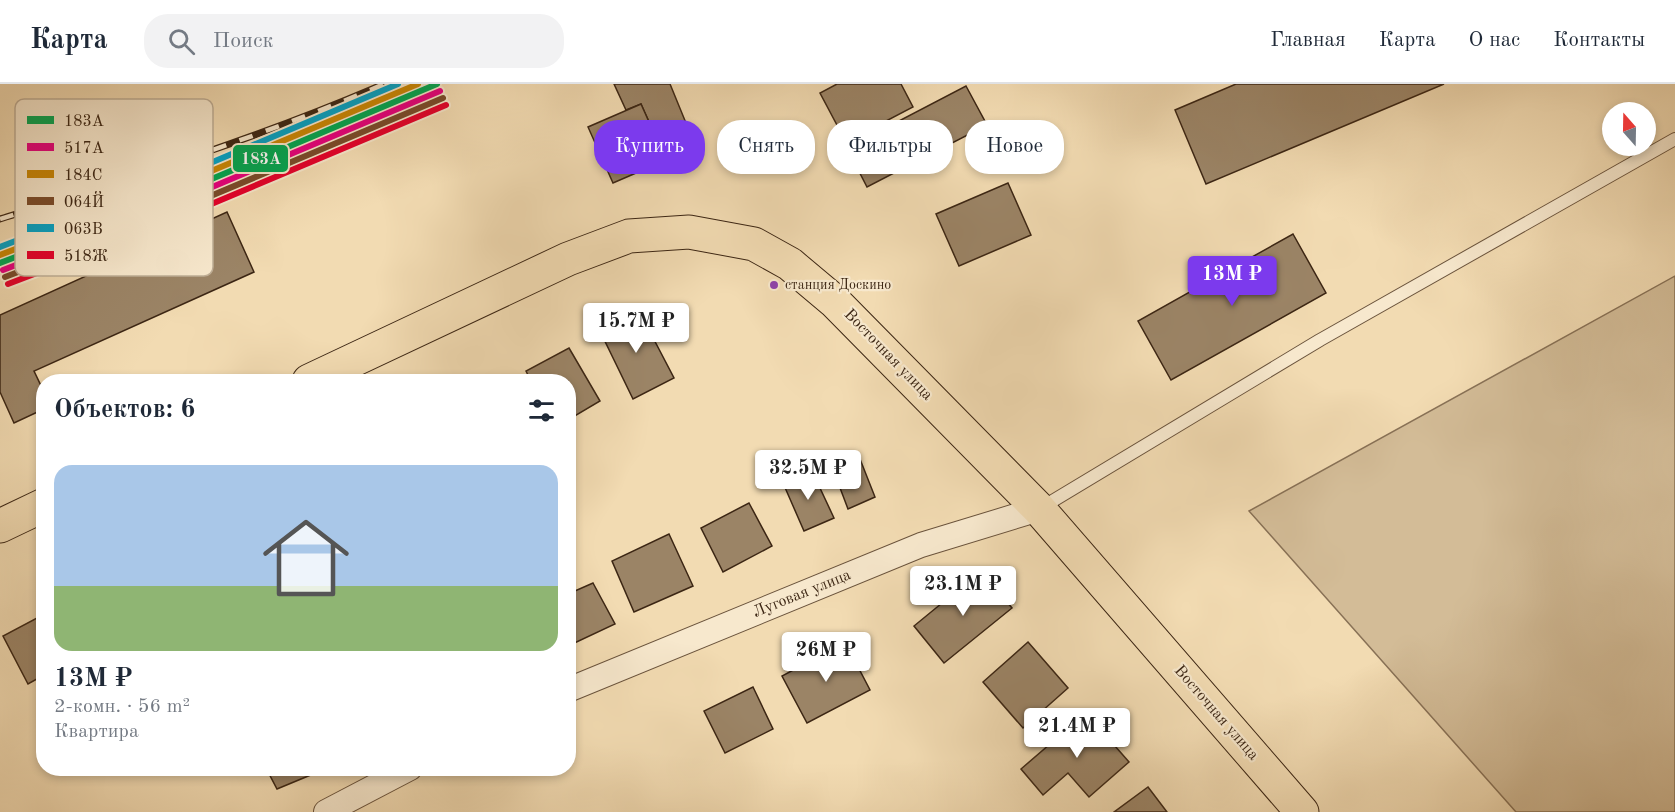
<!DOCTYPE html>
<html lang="ru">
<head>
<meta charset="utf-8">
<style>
	body { margin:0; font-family:"Old Standard TT",serif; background:#f2f2f3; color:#1f2937; height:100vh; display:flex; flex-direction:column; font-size:22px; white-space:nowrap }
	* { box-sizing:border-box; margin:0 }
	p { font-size:20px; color:#747a83 }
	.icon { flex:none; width:33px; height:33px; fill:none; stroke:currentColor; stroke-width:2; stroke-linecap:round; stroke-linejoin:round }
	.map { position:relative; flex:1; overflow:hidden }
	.sheet { position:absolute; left:36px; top:290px; width:540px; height:402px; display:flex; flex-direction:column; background:#fff; border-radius:24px; box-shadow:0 3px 9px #0003 }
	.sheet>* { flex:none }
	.hud { position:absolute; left:594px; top:36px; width:570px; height:54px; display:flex; gap:12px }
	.needle { width:39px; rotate:340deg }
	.controls { position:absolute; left:1602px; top:18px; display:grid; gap:12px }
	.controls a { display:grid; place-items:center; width:54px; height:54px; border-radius:50%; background:#fff; box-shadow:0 3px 9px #0003; font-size:30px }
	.price { position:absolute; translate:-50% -51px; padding:0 14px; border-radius:6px; background:#fff; color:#222; font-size:20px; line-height:39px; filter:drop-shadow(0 2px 3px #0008) }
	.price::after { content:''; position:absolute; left:50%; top:36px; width:18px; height:14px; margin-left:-9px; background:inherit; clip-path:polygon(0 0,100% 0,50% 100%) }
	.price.current { background:#7c3aed; color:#fff }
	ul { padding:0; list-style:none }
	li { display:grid; align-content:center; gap:12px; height:318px; padding:0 18px }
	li+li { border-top:2px solid #e0e1e3 }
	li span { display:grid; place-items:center; height:186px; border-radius:18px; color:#555 }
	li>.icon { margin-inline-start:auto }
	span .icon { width:108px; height:108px; fill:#fffc; stroke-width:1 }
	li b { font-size:26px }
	h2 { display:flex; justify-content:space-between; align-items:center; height:72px; padding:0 18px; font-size:26px }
	.pill { padding:0 21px; border-radius:24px; background:#fff; box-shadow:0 3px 9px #0003; font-size:21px; line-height:54px }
	.pill.current { background:#7c3aed; color:#fff }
	header { display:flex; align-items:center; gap:36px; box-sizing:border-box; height:84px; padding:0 30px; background:#fff; border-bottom:2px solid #e0e1e3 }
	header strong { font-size:28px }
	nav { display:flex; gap:33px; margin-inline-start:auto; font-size:21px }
	.search { width:420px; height:54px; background:#f2f2f3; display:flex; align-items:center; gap:15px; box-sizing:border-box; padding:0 21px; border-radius:24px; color:#747a83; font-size:22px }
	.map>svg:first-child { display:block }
	.green { fill:#d3bc97; stroke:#887156; stroke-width:1.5 }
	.building { fill:#9b8466; stroke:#3c2614; stroke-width:1.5 }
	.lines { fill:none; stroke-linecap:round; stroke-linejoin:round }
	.lane-casing { stroke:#6a533c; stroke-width:14 }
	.street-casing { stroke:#6a533c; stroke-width:26 }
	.primary-casing { stroke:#3c2614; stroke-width:35 }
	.lane { stroke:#f7e8cd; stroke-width:12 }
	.street { stroke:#f7e8cd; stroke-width:24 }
	.primary { stroke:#f2dbb2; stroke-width:33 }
	.rail-casing { stroke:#3c2614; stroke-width:7 }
	.rail { stroke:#f7e8cd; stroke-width:4.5; stroke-dasharray:14; stroke-linecap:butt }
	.rail-1-casing { stroke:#f7e8cd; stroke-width:10 }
	.rail-2-casing { stroke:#f7e8cd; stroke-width:10 }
	.rail-3-casing { stroke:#f7e8cd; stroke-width:10 }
	.rail-4-casing { stroke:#f7e8cd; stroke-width:10 }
	.rail-5-casing { stroke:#f7e8cd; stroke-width:10 }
	.rail-6-casing { stroke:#f7e8cd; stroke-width:10 }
	.rail-1 { stroke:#00a651; stroke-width:6 }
	.rail-2 { stroke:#e5007d; stroke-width:6 }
	.rail-3 { stroke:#c88605; stroke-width:6 }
	.rail-4 { stroke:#7a4b2a; stroke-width:6 }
	.rail-5 { stroke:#03a2c5; stroke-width:6 }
	.rail-6 { stroke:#e4002b; stroke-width:6 }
	.bus-dot { fill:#8e44ad; stroke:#f7e8cd; stroke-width:2 }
	.labels { text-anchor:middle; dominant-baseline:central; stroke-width:4.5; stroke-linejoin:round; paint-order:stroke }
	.bus-label { font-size:14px; fill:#3c2614; stroke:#f7e8cd; text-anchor:start }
	.street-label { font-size:16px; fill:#3c2614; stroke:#f7e8cd }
	.key { fill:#f7e8cd; stroke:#bfae96; stroke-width:1.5 }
	.key-label { font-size:16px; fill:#3c2614 }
	.line-badge { stroke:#f7e8cd; stroke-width:2 }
	.badge-label { font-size:16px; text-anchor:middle; font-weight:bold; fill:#fff }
</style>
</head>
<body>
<header>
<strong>Карта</strong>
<div class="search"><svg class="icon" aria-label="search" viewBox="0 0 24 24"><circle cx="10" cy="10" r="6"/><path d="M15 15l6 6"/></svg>Поиск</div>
<nav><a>Главная</a><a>Карта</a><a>О нас</a><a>Контакты</a></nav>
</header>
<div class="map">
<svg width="1675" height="728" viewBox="0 0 1675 728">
	<rect width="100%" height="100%" fill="#f2dbb2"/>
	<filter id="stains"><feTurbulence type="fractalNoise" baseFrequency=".00333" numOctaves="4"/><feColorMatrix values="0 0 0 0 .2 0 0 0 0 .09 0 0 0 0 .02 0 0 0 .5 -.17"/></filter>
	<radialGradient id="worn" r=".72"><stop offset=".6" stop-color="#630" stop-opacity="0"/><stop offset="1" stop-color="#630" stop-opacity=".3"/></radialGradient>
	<polygon class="green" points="1675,192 1675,728 1516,728 1249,427"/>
	<g class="building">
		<polygon points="614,0 670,0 686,39 672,45 676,53 659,60 641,20 626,26"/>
		<polygon points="837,0 901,0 913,23 846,58 820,9"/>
		<polygon points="1236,0 1444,0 1206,100 1175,26"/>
		<polygon points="966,2 987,41 867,103 847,64"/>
		<polygon points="641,20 666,76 613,99 588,43"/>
		<polygon points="1008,99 1031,151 959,182 936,130"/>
		<polygon points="227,128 254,188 34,287 44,308 44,325 14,339 0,308 0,231"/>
		<polygon points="1293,150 1326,209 1171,296 1138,237"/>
		<polygon points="638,225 674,294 633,315 599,245"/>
		<polygon points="569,264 600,317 568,336 568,297 531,297 526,287"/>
		<polygon points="858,370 875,413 848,425 831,380"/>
		<polygon points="812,387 834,434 804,447 783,399"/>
		<polygon points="749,419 772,462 723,488 701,444"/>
		<polygon points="669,450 693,502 634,528 612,477"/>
		<polygon points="981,487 1012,524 944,579 914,542"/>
		<polygon points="593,499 615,540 568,562 568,510"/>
		<polygon points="37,534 44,548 44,591 28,600 3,552"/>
		<polygon points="845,558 870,606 807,639 782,592"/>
		<polygon points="1028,558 1068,604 1023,644 983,598"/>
		<polygon points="753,603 773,645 725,669 704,627"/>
		<polygon points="1086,629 1129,678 1089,713 1068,689 1043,711 1021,685"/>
		<polygon points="266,684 310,684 313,690 277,705"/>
		<polygon points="1148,703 1167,728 1114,728"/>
	</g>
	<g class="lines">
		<defs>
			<polyline id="lane" points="1041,424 1320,256 1675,55"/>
			<g id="street">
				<polyline points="568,606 921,461 1039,425"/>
				<polyline points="326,728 410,684"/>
			</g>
			<g id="primary">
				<polyline points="309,297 568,175 629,152 689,148 754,160 790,180 834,217 1039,425 1302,728"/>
				<polyline points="0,442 44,421"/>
			</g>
		</defs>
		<use href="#lane" class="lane-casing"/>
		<use href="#street" class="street-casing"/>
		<use href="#primary" class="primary-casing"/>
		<use href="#lane" class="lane"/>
		<use href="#street" class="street"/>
		<use href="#primary" class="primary"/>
		<defs>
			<path id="rail" d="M0,135c130,-41 259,-81 384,-135"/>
		</defs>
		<use href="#rail" class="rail-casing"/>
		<use href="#rail" class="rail"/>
		<defs>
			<polyline id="rail-1" points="0,179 143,124 437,0"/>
			<polyline id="rail-2" points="3,186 146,131 440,7"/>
			<polyline id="rail-3" points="0,171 140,117 418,0"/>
			<polyline id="rail-4" points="5,193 149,138 443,14"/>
			<polyline id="rail-5" points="0,163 137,110 398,0"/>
			<polyline id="rail-6" points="8,200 152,145 446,21"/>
		</defs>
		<use href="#rail-1" class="rail-1-casing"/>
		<use href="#rail-2" class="rail-2-casing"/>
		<use href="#rail-3" class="rail-3-casing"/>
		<use href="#rail-4" class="rail-4-casing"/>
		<use href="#rail-5" class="rail-5-casing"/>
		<use href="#rail-6" class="rail-6-casing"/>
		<use href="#rail-1" class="rail-1"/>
		<use href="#rail-2" class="rail-2"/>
		<use href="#rail-3" class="rail-3"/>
		<use href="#rail-4" class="rail-4"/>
		<use href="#rail-5" class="rail-5"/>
		<use href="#rail-6" class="rail-6"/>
	</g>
	<circle class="bus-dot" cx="774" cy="201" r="5"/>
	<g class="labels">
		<g class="bus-label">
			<text x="785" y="201">станция Доскино</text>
		</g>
		<g class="street-label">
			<text transform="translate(888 271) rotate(46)">Восточная улица</text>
			<text transform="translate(802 510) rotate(-22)">Луговая улица</text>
			<text transform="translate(1216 629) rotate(49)">Восточная улица</text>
		</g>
	</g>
	<rect x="15" y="15" width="198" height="177" rx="9" class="key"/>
	<rect x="27" y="32" width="27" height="8" fill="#00a651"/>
	<rect x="27" y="59" width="27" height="8" fill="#e5007d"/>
	<rect x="27" y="86" width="27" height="8" fill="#c88605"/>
	<rect x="27" y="113" width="27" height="8" fill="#7a4b2a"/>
	<rect x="27" y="140" width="27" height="8" fill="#03a2c5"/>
	<rect x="27" y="167" width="27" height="8" fill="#e4002b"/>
	<g class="key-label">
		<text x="64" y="42">183А</text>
		<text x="64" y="69">517А</text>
		<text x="64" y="96">184С</text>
		<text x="64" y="123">064Й</text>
		<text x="64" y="150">063В</text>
		<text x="64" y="177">518Ж</text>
	</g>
	<rect class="line-badge" x="232" y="60" width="57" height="29" rx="6" fill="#00a651"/>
	<g class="badge-label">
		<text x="261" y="80">183А</text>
	</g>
	<rect width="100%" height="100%" filter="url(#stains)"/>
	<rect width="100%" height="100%" fill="url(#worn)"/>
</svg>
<div class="controls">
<a><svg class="needle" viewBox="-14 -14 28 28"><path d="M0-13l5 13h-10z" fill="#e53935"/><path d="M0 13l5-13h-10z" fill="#747a83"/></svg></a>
</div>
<b class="price current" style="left:1232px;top:223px">13M ₽</b>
<b class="price" style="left:636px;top:270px">15.7M ₽</b>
<b class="price" style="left:808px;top:417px">32.5M ₽</b>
<b class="price" style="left:963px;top:533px">23.1M ₽</b>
<b class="price" style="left:826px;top:599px">26M ₽</b>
<b class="price" style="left:1077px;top:675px">21.4M ₽</b>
<div class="hud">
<a class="pill current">Купить</a>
<a class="pill">Снять</a>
<a class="pill">Фильтры</a>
<a class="pill">Новое</a>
</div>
<section class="sheet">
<h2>Объектов: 6<svg class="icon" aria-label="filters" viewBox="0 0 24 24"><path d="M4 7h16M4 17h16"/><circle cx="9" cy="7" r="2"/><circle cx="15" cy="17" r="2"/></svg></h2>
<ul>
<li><span style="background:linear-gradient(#a9c7e8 65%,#8fb573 0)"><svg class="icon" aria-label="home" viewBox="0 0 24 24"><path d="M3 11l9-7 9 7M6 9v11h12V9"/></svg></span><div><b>13M ₽</b><p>2-комн. · 56 m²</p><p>Квартира</p></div></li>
</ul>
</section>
</div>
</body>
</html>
